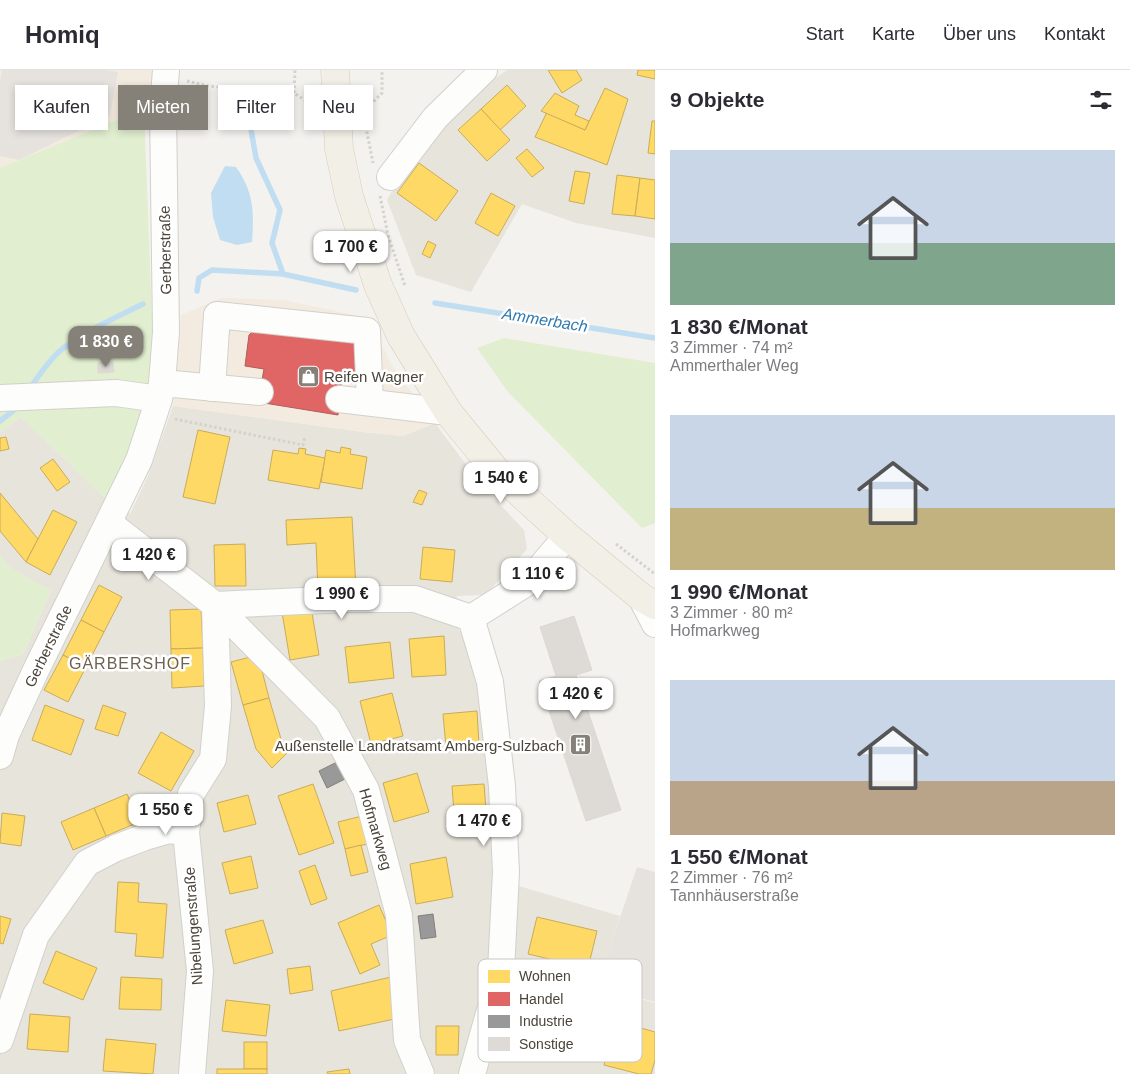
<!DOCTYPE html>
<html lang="de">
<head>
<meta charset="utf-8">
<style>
	body { margin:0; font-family:Arial,sans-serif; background:#f2f2f3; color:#2b2b33; height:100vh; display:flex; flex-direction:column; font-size:19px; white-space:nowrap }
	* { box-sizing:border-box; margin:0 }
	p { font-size:16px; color:#7c7c81 }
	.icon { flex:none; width:28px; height:28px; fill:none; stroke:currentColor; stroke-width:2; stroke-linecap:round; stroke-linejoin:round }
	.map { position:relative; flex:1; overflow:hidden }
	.panel { display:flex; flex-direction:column; background:#fff; width:475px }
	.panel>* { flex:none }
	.hud { position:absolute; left:15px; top:15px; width:475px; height:45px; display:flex; gap:10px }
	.price { position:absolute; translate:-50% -42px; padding:0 11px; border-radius:10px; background:#fff; color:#222; font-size:16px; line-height:32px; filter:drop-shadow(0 1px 2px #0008) }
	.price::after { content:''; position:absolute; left:50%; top:30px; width:15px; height:11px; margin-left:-8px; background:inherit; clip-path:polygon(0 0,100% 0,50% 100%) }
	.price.current { background:#868178; color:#fff }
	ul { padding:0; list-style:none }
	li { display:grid; align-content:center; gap:10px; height:265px; padding:0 15px }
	li span { display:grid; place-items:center; height:155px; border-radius:0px; color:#555 }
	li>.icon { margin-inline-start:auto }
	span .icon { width:90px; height:90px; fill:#fffc; stroke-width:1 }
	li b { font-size:21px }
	h2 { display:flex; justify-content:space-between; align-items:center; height:60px; padding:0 15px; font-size:21px }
	.chip { padding:0 18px; border-radius:0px; background:#fff; box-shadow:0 2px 8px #0003; font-size:18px; line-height:45px }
	.chip.current { background:#868178; color:#fff }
	header { display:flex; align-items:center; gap:30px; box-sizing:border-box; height:70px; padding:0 25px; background:#fff; border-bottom:1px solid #e1e1e2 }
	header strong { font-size:24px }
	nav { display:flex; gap:28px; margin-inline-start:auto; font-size:18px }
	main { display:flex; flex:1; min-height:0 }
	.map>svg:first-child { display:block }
	.residential { fill:#e7e4dc }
	.commercial { fill:#f3ebdf }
	.green { fill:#e1eecf }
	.parking { fill:#e6e3df }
	.water { fill:#c0ddf1 }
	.homes { fill:#ffd966; stroke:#c9ac58 }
	.shops { fill:#e06666; stroke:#b35c58 }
	.industry { fill:#999; stroke:#82807c }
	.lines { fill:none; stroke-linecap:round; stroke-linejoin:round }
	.stream { stroke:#c0ddf1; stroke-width:5.5 }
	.building { fill:#dedbd6; stroke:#dcd9d4 }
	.minor-casing { stroke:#d2d0cb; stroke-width:28 }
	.major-casing { stroke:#d6cebb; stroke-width:29 }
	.path { stroke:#d3d2cc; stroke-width:3; stroke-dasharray:2.5 2.5; stroke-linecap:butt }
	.minor { stroke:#fdfdfc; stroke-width:26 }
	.major { stroke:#f2efe6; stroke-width:28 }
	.labels { text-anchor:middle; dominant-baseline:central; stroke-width:5; stroke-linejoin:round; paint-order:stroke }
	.street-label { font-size:15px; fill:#4b4439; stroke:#fff }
	.poi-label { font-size:15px; fill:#4b4439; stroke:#fff; text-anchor:start }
	.water-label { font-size:16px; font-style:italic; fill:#2e7ab2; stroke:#fff }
	.neighbourhood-label { font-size:16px; letter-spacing:1px; fill:#6e6250; stroke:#fff }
	.key { fill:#fff; stroke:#c9c7c4; stroke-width:1 }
	.key-label { font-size:14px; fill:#4b4439 }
</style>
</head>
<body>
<header>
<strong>Homiq</strong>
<nav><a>Start</a><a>Karte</a><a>Über uns</a><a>Kontakt</a></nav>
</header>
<main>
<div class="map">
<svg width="655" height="1004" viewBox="0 0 655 1004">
	<rect width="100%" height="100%" fill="#f4f2ee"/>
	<g class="residential">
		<polygon points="507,0 655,0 655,168 576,153 522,134 471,222 416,205 387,130 414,83 470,26"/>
		<polygon points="173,336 363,362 403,366 435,353 480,413 524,460 527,479 492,518 482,525 457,526 457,557 468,572 483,633 495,729 495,809 620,846 598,916 655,933 655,1004 0,1004 0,591 23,584 51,521 9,497 0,485 0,362 21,347 107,430 130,444 148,406"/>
	</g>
	<g class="commercial">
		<polygon points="0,0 161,0 144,39 0,98"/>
		<polygon points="221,228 284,230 368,248 393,297 434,353 403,366 363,362 173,336 181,245"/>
	</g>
	<g class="green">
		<polygon points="144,39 154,301 133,385 107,430 21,347 0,362 0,98"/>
		<polygon points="504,268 655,293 655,453 642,458 508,322 477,278"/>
		<polygon points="0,485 9,497 51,521 23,584 0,591"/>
	</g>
	<g class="parking">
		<polygon points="2,0 105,0 118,2 110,45 19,90 0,86 0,13"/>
		<polygon points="637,797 655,802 655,932 597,916"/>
	</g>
	<path class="water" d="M225,96l11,1c18,25 18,46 16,75l-15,3 -17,-5 -7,-23 -2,-24z"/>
	<g class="homes">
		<polygon points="548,0 576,0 582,10 562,23"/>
		<polygon points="638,0 654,0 655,1 655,9 637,5"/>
		<polygon points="507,15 526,36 500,60 481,39"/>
		<polygon points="605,18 628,29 607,95 535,67 547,42 585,60"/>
		<polygon points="555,23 579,36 575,45 589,51 585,60 541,41"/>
		<polygon points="481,39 510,70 487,91 458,60"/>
		<polygon points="652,51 655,51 655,84 648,83"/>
		<polygon points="527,79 544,98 532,107 516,88"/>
		<polygon points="419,93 458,121 436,151 397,123"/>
		<polygon points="575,101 590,103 584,134 569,131"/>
		<polygon points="617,105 640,108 635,146 612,144"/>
		<polygon points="640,108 655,110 655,149 635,146"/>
		<polygon points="491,123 515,136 498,166 475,153"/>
		<polygon points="428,171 436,175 430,188 422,184"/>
		<polygon points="198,360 230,367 215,434 183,427"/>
		<polygon points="6,367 9,379 0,381 0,368"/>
		<polygon points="341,377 351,379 350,384 367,387 362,419 321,412 326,380 340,383"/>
		<polygon points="299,378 306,379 305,384 325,388 319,419 268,410 273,380 298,384"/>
		<polygon points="53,389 70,412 57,421 40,398"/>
		<polygon points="419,420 427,423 422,435 413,432"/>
		<polygon points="0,423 38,469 26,492 0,461"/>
		<polygon points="53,440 77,452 50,505 26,492"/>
		<polygon points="352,447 356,519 318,520 316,473 287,475 286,450"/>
		<polygon points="245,474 246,516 215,516 214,475"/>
		<polygon points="423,477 455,480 452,512 420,509"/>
		<polygon points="99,515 122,527 104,562 81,550"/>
		<polygon points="311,537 319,585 290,590 282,542"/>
		<polygon points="201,539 203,578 171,579 170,540"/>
		<polygon points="81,550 104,562 86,597 63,585"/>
		<polygon points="444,566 446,605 412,607 409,569"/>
		<polygon points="390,572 394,608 349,613 345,577"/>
		<polygon points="203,578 204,616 172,618 171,579"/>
		<polygon points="63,585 86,597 68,632 44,620"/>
		<polygon points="258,585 269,628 243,635 231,592"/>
		<polygon points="392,623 403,666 371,674 360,631"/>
		<polygon points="269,628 281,669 291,679 272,698 256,679 243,635"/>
		<polygon points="45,635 84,650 71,685 32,670"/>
		<polygon points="103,635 126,643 118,666 95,659"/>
		<polygon points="477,641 479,675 446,677 443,644"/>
		<polygon points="161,662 194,681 171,721 138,703"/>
		<polygon points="417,703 429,742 394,752 383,713"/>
		<polygon points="313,714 334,773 299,785 278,726"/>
		<polygon points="484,714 487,753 455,756 452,716"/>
		<polygon points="127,724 139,752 106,766 94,738"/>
		<polygon points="248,725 256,754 224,762 217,733"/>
		<polygon points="94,738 106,766 73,780 61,752"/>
		<polygon points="2,743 25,746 21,776 0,773"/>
		<polygon points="366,745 372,773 345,779 338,752"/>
		<polygon points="361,775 368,802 351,806 345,779"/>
		<polygon points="251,786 258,818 230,824 222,793"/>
		<polygon points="446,787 453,827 416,834 410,794"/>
		<polygon points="315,795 327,829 311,835 299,801"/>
		<polygon points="118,812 139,813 138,832 167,834 163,888 135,886 137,864 115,862"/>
		<polygon points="379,835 392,865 371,874 380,895 360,904 338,853"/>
		<polygon points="0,846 11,849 3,874 0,873"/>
		<polygon points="537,847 597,861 588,898 528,884"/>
		<polygon points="263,850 273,883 234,894 225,860"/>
		<polygon points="56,881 97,898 83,930 43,913"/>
		<polygon points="310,896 313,920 290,924 287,899"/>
		<polygon points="121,907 162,909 161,940 119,939"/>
		<polygon points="391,907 399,948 339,961 331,921"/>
		<polygon points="226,930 270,935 266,966 222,961"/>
		<polygon points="30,944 70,947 68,982 27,979"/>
		<polygon points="616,951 655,962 655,990 651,1004 639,1004 604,995"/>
		<polygon points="436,956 459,956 458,985 436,985"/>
		<polygon points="106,969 156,974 153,1004 103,1001"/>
		<rect x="244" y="972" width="23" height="27"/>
		<rect x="217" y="999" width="50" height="5"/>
		<polygon points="349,999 350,1004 328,1004 327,1002"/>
	</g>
	<polygon class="shops" points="260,255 358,272 353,313 341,313 338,345 258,332 264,299 245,296 249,265"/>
	<g class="industry">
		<polygon points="337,692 345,709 327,718 319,701"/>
		<polygon points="433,844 436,867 421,869 418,846"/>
	</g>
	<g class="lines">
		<g class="stream">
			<polyline points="246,31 256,88 280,140 272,173 283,204"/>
			<polyline points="197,221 199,208 212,200 283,204 356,220"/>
			<polyline points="435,233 655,268"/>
			<path d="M30,318c9,-13 19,-28 32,-39 25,-19 53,-31 81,-45"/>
			<polyline points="0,351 13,341 17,336"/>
		</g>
	</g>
	<g class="building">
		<polygon points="113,292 114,302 98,303 98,293"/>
		<polygon points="574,546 592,600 576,605 621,740 586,751 539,611 556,606 540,557"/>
	</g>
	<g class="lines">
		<defs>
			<g id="minor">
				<polyline points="390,107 435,48 484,0"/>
				<polyline points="162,313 260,322"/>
				<polyline points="212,318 217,245 367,261 370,332"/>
				<polyline points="0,328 116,323 159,329"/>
				<polyline points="339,329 448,342"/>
				<polyline points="109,453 215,535 327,648 366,720 399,845 407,970 421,1004"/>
				<polyline points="641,527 655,554"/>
				<polyline points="215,535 346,529 415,529 471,548"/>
				<polyline points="471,548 490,612 502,716 506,802 501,901 472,1004"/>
				<polyline points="471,548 528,512 567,466"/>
				<polyline points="0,686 6,665 36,600 139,390 159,329 162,313 166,262 163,39 166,0"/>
				<polyline points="0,970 36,865 87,793 116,778 145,767 169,760 186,762"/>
				<polyline points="192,1004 200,901 186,762 191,724 213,689 218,636 215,535"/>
			</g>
			<polyline id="major" points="335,0 339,79 349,126 378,215 401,266 448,342 498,403 567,466 641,527 655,535"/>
		</defs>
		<use href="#minor" class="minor-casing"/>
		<use href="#major" class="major-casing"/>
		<g class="path">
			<polyline points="187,11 208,16 294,23 309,33 314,39"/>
			<polyline points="294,23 295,0"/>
			<polyline points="363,42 382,23 382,0"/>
			<polyline points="358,43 363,42 373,93"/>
			<polyline points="380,126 388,165 405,216"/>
			<polyline points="175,349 303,375 305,366"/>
			<polyline points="616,474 655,504"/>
		</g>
		<use href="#minor" class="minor"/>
		<use href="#major" class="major"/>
	</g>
	<defs>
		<symbol id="shop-square" viewBox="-11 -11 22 22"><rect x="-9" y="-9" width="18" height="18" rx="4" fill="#868178" stroke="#fff"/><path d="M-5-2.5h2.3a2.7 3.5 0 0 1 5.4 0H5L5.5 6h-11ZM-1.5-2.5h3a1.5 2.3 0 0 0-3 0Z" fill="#fff"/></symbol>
		<symbol id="building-square" viewBox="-11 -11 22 22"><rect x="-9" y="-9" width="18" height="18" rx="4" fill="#868178" stroke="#fff"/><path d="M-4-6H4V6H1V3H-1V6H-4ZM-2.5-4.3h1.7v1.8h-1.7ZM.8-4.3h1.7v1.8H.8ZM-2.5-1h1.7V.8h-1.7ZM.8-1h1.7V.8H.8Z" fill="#fff"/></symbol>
	</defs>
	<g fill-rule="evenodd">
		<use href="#shop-square" x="296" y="294" width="25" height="25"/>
		<use href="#building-square" x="568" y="662" width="25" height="25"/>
	</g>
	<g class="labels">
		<g class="street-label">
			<text transform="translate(165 180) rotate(-91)">Gerberstraße</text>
			<text transform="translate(48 576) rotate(-64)">Gerberstraße</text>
			<text transform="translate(376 759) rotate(74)">Hofmarkweg</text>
			<text transform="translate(193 856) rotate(-94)">Nibelungenstraße</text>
		</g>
		<g class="poi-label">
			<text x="324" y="306">Reifen Wagner</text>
			<text x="564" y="675" text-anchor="end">Außenstelle Landratsamt Amberg-Sulzbach</text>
		</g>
		<g class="water-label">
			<text transform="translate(545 250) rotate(9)">Ammerbach</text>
		</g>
		<g class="neighbourhood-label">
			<text x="130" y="593">GÄRBERSHOF</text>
		</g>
	</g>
	<rect x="478" y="889" width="164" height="103" rx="8" class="key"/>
	<rect x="488" y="900" width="22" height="13" fill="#ffd966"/>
	<rect x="488" y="922" width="22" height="14" fill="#e06666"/>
	<rect x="488" y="945" width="22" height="13" fill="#999"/>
	<rect x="488" y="967" width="22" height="14" fill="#dedbd6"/>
	<g class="key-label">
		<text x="519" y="911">Wohnen</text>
		<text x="519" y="934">Handel</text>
		<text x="519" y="956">Industrie</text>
		<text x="519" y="979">Sonstige</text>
	</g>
</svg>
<b class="price" style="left:351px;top:203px">1 700 €</b>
<b class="price current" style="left:106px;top:298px">1 830 €</b>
<b class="price" style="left:501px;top:434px">1 540 €</b>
<b class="price" style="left:149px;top:511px">1 420 €</b>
<b class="price" style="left:538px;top:530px">1 110 €</b>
<b class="price" style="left:342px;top:550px">1 990 €</b>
<b class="price" style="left:576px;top:650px">1 420 €</b>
<b class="price" style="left:166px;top:766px">1 550 €</b>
<b class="price" style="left:484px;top:777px">1 470 €</b>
<div class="hud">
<a class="chip">Kaufen</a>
<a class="chip current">Mieten</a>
<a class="chip">Filter</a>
<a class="chip">Neu</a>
</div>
</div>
<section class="panel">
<h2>9 Objekte<svg class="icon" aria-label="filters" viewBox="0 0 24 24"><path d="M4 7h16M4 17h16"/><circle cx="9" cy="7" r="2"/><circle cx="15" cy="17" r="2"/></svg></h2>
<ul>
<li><span style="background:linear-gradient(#c9d6e8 60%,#7fa58c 0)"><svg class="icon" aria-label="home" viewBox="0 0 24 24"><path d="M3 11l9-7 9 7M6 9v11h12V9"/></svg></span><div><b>1 830 €/Monat</b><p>3 Zimmer · 74 m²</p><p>Ammerthaler Weg</p></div></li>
<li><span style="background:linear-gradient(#c9d6e8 60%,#c2b280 0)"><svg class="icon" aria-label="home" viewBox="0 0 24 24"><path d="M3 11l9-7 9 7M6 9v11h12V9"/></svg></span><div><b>1 990 €/Monat</b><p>3 Zimmer · 80 m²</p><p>Hofmarkweg</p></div></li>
<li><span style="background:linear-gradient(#c9d6e8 65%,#b9a48a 0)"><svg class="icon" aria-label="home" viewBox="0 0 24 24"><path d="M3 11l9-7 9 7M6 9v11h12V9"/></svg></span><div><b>1 550 €/Monat</b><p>2 Zimmer · 76 m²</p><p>Tannhäuserstraße</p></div></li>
</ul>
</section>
</main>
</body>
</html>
